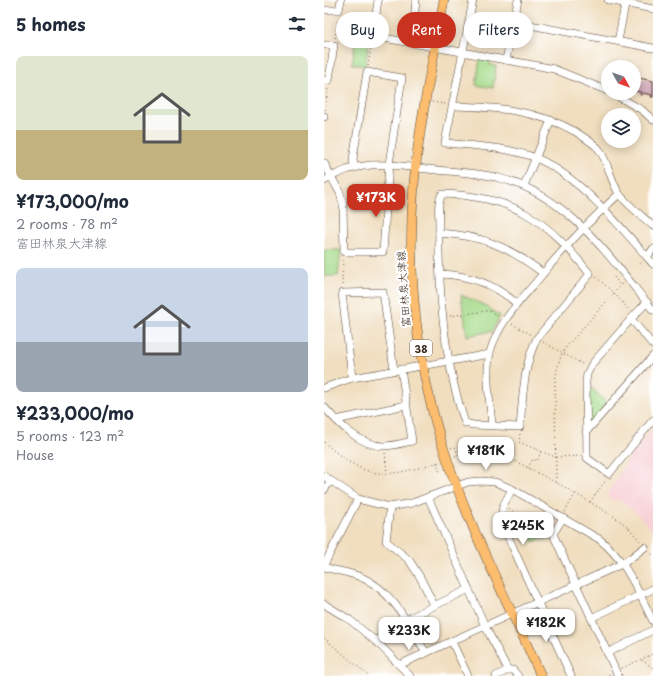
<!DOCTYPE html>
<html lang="en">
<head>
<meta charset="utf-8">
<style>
	body { margin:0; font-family:"Playpen Sans","Klee One",sans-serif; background:#f6f6f7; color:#1f2937; height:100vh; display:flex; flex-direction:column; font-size:15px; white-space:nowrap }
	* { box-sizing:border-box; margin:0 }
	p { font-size:13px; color:#747a83 }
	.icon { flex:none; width:22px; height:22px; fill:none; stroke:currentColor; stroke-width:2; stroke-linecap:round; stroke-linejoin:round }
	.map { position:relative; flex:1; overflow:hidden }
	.sheet { display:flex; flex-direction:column; background:#fff; width:324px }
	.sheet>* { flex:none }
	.banner { position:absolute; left:12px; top:12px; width:257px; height:36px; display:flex; gap:8px }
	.needle { width:26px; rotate:130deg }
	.tools { position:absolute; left:277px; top:60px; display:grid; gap:8px }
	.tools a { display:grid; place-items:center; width:40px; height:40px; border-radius:50%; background:#fff; box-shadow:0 2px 10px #0003; font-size:20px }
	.price { position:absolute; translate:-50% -34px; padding:0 9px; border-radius:8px; background:#fff; color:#222; font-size:13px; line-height:26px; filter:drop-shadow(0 1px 2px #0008) }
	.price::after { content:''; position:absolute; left:50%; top:24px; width:12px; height:9px; margin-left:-6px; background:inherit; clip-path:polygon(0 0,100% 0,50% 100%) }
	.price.on { background:#c8321e; color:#fff }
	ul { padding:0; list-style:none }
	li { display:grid; align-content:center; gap:8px; height:212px; padding:0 16px }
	li span { display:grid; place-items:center; height:124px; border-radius:8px; color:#555 }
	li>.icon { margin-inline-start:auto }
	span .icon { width:72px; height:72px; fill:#fffc; stroke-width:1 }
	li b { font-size:17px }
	h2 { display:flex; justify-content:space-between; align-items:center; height:48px; padding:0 16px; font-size:17px }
	.pill { padding:0 14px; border-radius:18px; background:#fff; box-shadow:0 2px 10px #0003; font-size:14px; line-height:36px }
	.pill.on { background:#c8321e; color:#fff }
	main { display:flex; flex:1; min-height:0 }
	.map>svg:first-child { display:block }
	.built { fill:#f7cfd4 }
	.green { fill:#a6db8b; stroke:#708254 }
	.building { fill:#ca9aac }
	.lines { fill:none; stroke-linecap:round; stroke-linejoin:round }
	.minor-casing { stroke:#564536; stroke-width:8 }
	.major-casing { stroke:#564536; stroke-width:10 }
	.path { stroke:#564536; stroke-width:1; stroke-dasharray:1 3; stroke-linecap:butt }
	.minor { stroke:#fff; stroke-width:7 }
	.major { stroke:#fcbd6e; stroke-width:9 }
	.labels { text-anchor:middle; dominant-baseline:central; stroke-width:4; stroke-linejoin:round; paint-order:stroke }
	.shield { fill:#fff; stroke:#766a62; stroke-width:1 }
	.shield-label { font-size:10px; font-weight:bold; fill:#3b2a1e }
	.street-label { font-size:11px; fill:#3b2a1e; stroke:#fff }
</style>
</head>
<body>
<main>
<section class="sheet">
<h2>5 homes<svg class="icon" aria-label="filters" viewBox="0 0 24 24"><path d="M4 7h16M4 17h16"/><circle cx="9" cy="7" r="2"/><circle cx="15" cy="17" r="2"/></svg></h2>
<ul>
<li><span style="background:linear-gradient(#dfe7d0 60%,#c2b280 0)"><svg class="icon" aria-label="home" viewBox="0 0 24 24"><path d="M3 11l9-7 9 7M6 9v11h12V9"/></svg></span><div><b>¥173,000/mo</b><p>2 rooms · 78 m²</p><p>富田林泉大津線</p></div></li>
<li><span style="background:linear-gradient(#c9d6e8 60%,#9aa5b1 0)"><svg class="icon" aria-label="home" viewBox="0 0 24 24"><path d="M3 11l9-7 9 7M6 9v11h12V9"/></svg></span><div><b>¥233,000/mo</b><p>5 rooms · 123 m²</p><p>House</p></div></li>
</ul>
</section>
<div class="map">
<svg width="329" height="676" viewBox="0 0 329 676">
	<rect width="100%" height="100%" fill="#fff"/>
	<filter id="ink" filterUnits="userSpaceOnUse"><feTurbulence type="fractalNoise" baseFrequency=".025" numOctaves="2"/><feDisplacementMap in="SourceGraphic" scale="8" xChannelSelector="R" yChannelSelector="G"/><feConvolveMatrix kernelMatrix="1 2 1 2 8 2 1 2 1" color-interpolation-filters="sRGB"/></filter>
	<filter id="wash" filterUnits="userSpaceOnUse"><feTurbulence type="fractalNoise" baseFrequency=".012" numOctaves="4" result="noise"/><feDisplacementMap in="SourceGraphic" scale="16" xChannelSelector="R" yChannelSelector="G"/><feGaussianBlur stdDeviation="0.9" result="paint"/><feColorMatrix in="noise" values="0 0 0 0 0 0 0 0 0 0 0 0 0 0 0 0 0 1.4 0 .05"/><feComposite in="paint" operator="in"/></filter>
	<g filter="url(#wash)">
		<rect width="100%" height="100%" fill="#f0debf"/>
		<polygon class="built" points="329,428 329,531 312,513 297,501 285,499 283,494 310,450"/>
		<g class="green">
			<polygon points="32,36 46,38 41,66 28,64"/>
			<polygon points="156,58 166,60 166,65 172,66 169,88 152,85"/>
			<polygon points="0,250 17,250 14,276 0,276"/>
			<polygon points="137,295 162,306 176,316 168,331 143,336"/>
			<polygon points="265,386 283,403 266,423 264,422"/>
			<polygon points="199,516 226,533 226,536 209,542"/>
		</g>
		<g id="blocks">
			<polygon class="building" points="310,77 329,81 329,97 327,97 328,95 319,93 318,95 316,94 317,92 310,91"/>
		</g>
	</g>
	<g filter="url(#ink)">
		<use href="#blocks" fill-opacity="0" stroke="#564536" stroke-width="1"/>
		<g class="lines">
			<defs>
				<g id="minor">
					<polyline points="54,0 49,36 215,66 230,69 284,91"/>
					<path d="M149,0l-28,143c31,3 62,4 91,15 43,18 87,71 117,106"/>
					<polyline points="284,0 329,9"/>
					<polyline points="0,10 15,10 17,0"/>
					<polyline points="190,22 329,48"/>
					<polyline points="294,41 302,0"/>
					<polyline points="88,42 92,0"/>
					<polyline points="0,45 10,45 5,80 0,80"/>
					<polyline points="182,60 194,0"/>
					<polyline points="288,93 318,110 329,120"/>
					<path d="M129,106c43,1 84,4 123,26 7,5 16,10 22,16 11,14 12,33 22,47 9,11 22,21 33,31"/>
					<polyline points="0,116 0,117"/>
					<polyline points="0,163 16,193 19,204 20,252 59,252 65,164 78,78 43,72 29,159 30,166"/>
					<path d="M0,181c35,-22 63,-17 103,-12 24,3 49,3 72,9 70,17 110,79 154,132"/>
					<polyline points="200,186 227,120"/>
					<path d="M118,194c72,2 104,25 148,80l-53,64c-14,28 -14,59 -17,89l-47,-2 -8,-2c-21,-61 -27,-135 -26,-199 0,-8 -2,-23 3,-30z"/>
					<path d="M115,233c45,3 68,13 104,40"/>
					<polyline points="323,257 329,249"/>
					<path d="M116,274c29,1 55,10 77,30"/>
					<polyline points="307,319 323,302"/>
					<polyline points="329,345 307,319 268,364 263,374 262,381 263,458 285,474 329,420"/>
					<polyline points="28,378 18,293 59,292 70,370"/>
					<polyline points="0,388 28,378 166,354"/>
					<path d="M0,407c15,17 36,39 60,39 9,0 19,-3 28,-5l-11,-72"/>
					<polyline points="12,420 82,405"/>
					<path d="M168,425c-2,-23 -7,-50 -2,-73 8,-28 27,-48 46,-70 26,-32 53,-61 83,-88"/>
					<polyline points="262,432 329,356"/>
					<path d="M0,476l34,23 32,8 22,-4 56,-21 12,-1 15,1 17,7 87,50c28,22 38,51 54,82"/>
					<polyline points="188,489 179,506 177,521 247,676"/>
					<polyline points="0,490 6,482"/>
					<polyline points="104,497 161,626 184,670 172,676"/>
					<polyline points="66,507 62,541 85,560 96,577 110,605"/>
					<polyline points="239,518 229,534 294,676"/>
					<polyline points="0,565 34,499"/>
					<path d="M0,567c12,4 27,5 39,11 31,14 46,48 63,75"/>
					<polyline points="0,604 26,620 55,644 86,676"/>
					<polyline points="267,618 329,589"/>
					<polyline points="51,641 81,620 145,589"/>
					<polyline points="128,642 144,676"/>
					<polyline points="283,653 329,630"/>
					<polyline points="75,665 300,563 321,547"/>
					<polyline points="184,670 189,670 194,676"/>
				</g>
				<path id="major" d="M120,0c-11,61 -25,123 -30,184 -8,89 3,185 31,269 25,77 63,149 96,223"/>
			</defs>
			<use href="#minor" class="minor-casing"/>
			<use href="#major" class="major-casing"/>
			<g class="path">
				<polyline points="13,31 42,35"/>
				<polyline points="11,38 14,18"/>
				<polyline points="44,66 48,42"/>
				<polyline points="108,102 121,104"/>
				<polyline points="1,110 4,87"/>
				<polyline points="308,272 318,262"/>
				<polyline points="272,277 290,293 305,310"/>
				<polyline points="290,277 296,285"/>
				<polyline points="18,285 19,259"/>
				<polyline points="126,316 162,311 166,311 175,317"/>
				<polyline points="188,324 208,335"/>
				<polyline points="219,342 260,365"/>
				<polyline points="196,434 195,442 231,457 257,456"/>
				<path d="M0,442c44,40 61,36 115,20"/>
				<polyline points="127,448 131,447 134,455"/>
				<polyline points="61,453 63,474"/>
				<polyline points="131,456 157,450 164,449 176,453 242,488 289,516 304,527 316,541"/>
				<polyline points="113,463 115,471 118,470"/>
				<polyline points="204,468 209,459 213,461 217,452"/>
				<path d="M232,482l-1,-100c2,-14 4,-25 12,-36l55,-62"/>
				<polyline points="266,502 282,480"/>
				<polyline points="185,509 198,517"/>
				<polyline points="241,512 251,494"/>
				<polyline points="325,551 329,555"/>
				<polyline points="0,638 45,676"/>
				<polyline points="318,660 329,668"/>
				<polyline points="298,668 329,654"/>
				<polyline points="281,676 286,674"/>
			</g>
			<use href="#minor" class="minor"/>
			<use href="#major" class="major"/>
		</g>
	</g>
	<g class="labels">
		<rect class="shield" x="86" y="340" width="22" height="16" rx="3"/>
		<g class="shield-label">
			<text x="97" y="348">38</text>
		</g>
		<g class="street-label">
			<text transform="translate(79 289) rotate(-94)">富田林泉大津線</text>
		</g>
	</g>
</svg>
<div class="tools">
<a><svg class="needle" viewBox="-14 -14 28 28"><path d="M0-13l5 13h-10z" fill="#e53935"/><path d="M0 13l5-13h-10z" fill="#747a83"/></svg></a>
<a><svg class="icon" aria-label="layers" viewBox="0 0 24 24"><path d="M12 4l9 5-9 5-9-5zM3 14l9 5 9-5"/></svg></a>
</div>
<b class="price on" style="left:52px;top:218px">¥173K</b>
<b class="price" style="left:162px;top:471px">¥181K</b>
<b class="price" style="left:199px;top:546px">¥245K</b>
<b class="price" style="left:222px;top:643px">¥182K</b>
<b class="price" style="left:85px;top:651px">¥233K</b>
<div class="banner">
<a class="pill">Buy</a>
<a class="pill on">Rent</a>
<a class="pill">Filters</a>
</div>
</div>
</main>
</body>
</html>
